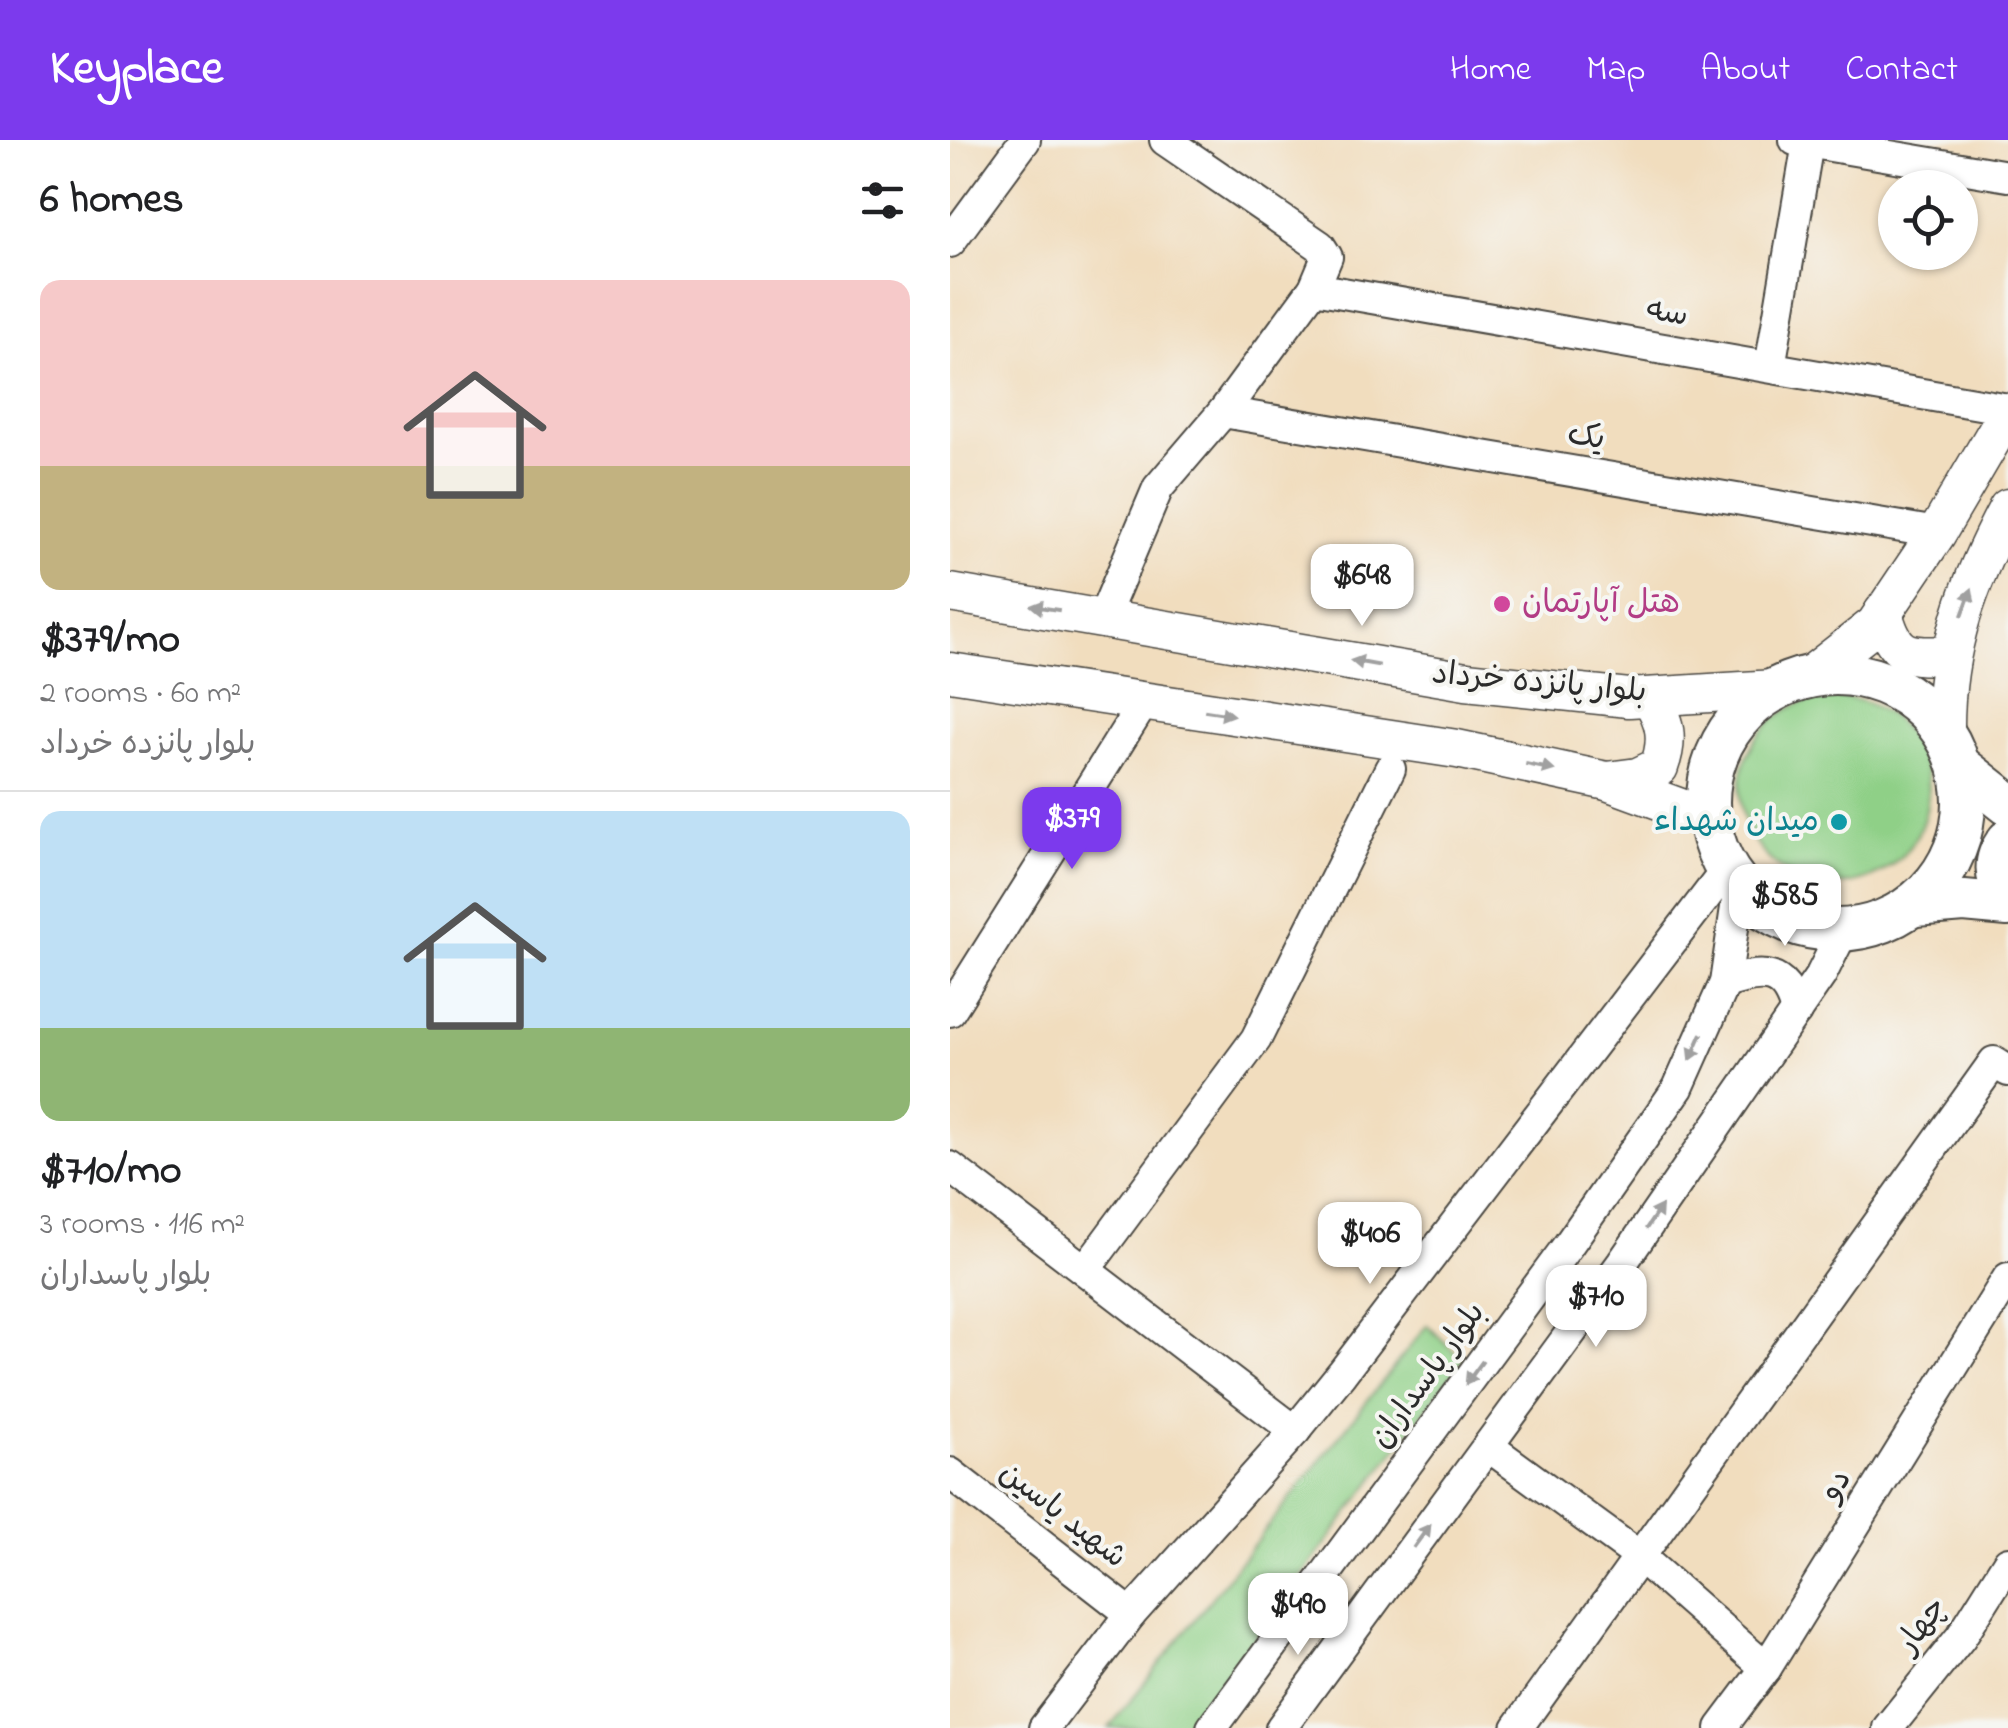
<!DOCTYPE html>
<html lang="en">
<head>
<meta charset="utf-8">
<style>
	body { margin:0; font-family:"Indie Flower","Playpen Sans Arabic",sans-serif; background:#f2f2f2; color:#202124; height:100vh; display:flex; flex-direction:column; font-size:38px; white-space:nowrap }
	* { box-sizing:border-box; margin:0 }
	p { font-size:32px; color:#757577 }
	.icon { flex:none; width:55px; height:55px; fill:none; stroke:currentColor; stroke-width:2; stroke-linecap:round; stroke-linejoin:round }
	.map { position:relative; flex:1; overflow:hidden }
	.sheet { display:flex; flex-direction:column; background:#fff; width:950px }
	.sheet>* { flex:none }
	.controls { position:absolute; left:928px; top:30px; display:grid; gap:20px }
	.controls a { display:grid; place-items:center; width:100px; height:100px; border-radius:50%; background:#fff; box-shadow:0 2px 8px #0004; font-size:50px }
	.price { position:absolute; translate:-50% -85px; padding:0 22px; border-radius:20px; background:#fff; color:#222; font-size:32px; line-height:65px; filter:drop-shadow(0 2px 5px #0008) }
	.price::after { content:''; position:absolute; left:50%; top:60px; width:30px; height:22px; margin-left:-15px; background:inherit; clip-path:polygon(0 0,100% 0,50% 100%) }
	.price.selected { background:#7c3aed; color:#fff }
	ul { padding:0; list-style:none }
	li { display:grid; align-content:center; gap:20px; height:530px; padding:0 40px }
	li+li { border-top:2px solid #e0e0e0 }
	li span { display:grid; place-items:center; height:310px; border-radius:20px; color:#555 }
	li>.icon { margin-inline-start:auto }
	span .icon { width:180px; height:180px; fill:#fffc; stroke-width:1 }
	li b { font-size:42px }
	h2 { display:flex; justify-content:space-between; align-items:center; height:120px; padding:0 40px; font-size:42px }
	header { display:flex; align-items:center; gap:60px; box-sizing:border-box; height:140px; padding:0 50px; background:#7c3aed; color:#fff }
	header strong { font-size:48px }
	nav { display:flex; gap:55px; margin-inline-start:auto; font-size:35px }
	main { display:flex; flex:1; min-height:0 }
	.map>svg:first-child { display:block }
	.green { fill:#8fd087; stroke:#5d7e59; stroke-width:2.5 }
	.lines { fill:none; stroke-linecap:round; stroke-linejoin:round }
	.minor-casing { stroke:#494641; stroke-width:34 }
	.major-casing { stroke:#494641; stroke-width:41 }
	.highway-casing { stroke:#494641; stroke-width:46 }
	.minor { stroke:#fff; stroke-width:30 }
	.major { stroke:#fff; stroke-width:38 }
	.highway { stroke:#fff; stroke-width:42 }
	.oneway { fill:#a0a0a0 }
	.hotel-dot { fill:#d1479c; stroke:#f6f6f2; stroke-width:4 }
	.culture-dot { fill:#0f9aa8; stroke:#f6f6f2; stroke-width:4 }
	.labels { text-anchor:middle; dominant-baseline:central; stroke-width:8; stroke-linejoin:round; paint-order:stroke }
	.street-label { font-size:32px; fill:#2b2b2b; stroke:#f6f6f2 }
	.hotel-label { font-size:32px; fill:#b23c85; stroke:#f6f6f2; text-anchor:start }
	.culture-label { font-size:32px; fill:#0d838f; stroke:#f6f6f2; text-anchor:end }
</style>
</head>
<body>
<header>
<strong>Keyplace</strong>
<nav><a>Home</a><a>Map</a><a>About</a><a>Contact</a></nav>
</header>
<main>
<section class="sheet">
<h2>6 homes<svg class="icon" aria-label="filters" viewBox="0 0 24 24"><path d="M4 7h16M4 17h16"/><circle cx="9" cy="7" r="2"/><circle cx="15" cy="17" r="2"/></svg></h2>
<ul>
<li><span style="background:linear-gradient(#f6c9c9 60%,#c2b280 0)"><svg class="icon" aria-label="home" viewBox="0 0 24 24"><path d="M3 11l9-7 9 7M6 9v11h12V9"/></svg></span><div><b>$379/mo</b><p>2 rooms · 60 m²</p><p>بلوار پانزده خرداد</p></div></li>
<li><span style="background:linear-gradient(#bfe0f5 70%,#8fb573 0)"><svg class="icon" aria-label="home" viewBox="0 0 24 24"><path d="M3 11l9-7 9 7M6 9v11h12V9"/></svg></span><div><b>$710/mo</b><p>3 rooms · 116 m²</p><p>بلوار پاسداران</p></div></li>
</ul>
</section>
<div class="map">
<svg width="1058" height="1588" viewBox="0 0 1058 1588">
	<rect width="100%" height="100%" fill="#f6f6f2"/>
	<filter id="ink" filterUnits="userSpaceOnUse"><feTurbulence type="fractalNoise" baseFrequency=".01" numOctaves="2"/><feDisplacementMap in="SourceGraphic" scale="20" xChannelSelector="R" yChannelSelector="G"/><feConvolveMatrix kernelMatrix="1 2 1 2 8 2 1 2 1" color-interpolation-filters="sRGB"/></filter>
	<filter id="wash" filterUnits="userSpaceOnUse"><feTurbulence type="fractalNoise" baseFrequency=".0048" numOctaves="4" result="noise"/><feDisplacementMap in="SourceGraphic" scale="40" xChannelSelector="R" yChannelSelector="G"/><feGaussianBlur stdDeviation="2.25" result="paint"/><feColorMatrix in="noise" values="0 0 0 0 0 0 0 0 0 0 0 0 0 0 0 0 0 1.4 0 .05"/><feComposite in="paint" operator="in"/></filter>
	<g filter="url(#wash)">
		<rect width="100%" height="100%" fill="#f1ddbe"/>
		<g class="green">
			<circle cx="884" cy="651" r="94"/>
			<polygon points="477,1185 513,1220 238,1588 159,1588"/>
		</g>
	</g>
	<g filter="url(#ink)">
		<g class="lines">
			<defs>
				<g id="minor">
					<polyline points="845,0 1058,36"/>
					<polyline points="0,102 75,0"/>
					<polyline points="364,148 1058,269"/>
					<polyline points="820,227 858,3"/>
					<polyline points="273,272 987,393"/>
					<polyline points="153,478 208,348 273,272 364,148 377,117 370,106 215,0"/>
					<path d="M775,843c37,-12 60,-14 71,29"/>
					<polyline points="0,871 194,562"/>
					<polyline points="0,1027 345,1291"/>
					<polyline points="135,1130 306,899 440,629"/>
					<polyline points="538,1306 690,1417 816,1528"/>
					<polyline points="0,1333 181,1474"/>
					<polyline points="94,1588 181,1474 345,1291 392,1233 777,729"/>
					<polyline points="262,1588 619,1104 728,948 775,843 789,747"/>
					<polyline points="331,1588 672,1123 871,835 893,791"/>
					<polyline points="567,1588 1044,922 1058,931"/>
					<polyline points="771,1588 816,1528 1058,1138"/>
					<polyline points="938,1588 1011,1497 1058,1422"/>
				</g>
				<g id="major">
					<polyline points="0,453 516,541 679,558 825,549"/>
					<path d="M933,473c12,44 24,44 67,42"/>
					<polyline points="0,532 507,609 657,641 758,678"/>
					<polyline points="861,535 925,485 987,393 1058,272"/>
					<path d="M995,592c-1,-84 24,-151 63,-224"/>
					<path d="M657,641l31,-4 21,-10c10,-27 7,-46 -9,-70"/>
				</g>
				<g id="highway">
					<circle cx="886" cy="662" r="128"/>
					<polyline points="1011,627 1058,664"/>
					<path d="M1058,701c-14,18 -14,36 0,55"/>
					<polyline points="965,765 1014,761 1058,765"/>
				</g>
			</defs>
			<use href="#minor" class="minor-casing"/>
			<use href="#major" class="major-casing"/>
			<use href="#highway" class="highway-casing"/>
			<use href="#minor" class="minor"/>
			<use href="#major" class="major"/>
			<use href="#highway" class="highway"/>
		</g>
		<defs><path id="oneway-solid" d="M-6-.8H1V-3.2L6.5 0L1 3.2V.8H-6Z" transform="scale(2.5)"/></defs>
		<g class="oneway">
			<use href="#oneway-solid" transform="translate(1017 462) rotate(-70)"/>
			<use href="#oneway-solid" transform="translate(95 468) rotate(-171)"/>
			<use href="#oneway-solid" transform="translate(415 523) rotate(-170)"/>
			<use href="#oneway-solid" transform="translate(269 573) rotate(9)"/>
			<use href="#oneway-solid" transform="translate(590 627) rotate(12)"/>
			<use href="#oneway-solid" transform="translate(746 907) rotate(114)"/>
			<use href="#oneway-solid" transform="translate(704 1077) rotate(-56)"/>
			<use href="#oneway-solid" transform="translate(524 1233) rotate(126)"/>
			<use href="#oneway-solid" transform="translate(472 1396) rotate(-54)"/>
		</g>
	</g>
	<circle class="hotel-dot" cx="552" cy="464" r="10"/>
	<circle class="culture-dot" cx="889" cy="682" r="10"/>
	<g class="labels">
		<g class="street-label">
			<text transform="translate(717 174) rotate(10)">سه</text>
			<text transform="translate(636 298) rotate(10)">یک</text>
			<text transform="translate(589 544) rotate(5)">بلوار پانزده خرداد</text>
			<text transform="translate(479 1236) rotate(-54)">بلوار پاسداران</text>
			<text transform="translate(887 1346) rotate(-58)">دو</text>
			<text transform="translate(112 1376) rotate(38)">شهید یاسین</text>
			<text transform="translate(973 1486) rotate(-54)">چهار</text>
		</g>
		<g class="hotel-label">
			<text x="572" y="464">هتل آپارتمان</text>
		</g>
		<g class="culture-label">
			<text x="869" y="682">میدان شهداء</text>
		</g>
	</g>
</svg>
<div class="controls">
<a><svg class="icon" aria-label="locate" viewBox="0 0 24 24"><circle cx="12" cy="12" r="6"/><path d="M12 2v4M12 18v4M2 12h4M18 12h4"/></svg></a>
</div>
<b class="price" style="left:412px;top:489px">$648</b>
<b class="price selected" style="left:122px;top:732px">$379</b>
<b class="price" style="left:835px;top:809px">$585</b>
<b class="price" style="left:420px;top:1147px">$406</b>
<b class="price" style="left:646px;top:1210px">$710</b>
<b class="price" style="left:348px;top:1518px">$490</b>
</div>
</main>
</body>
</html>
